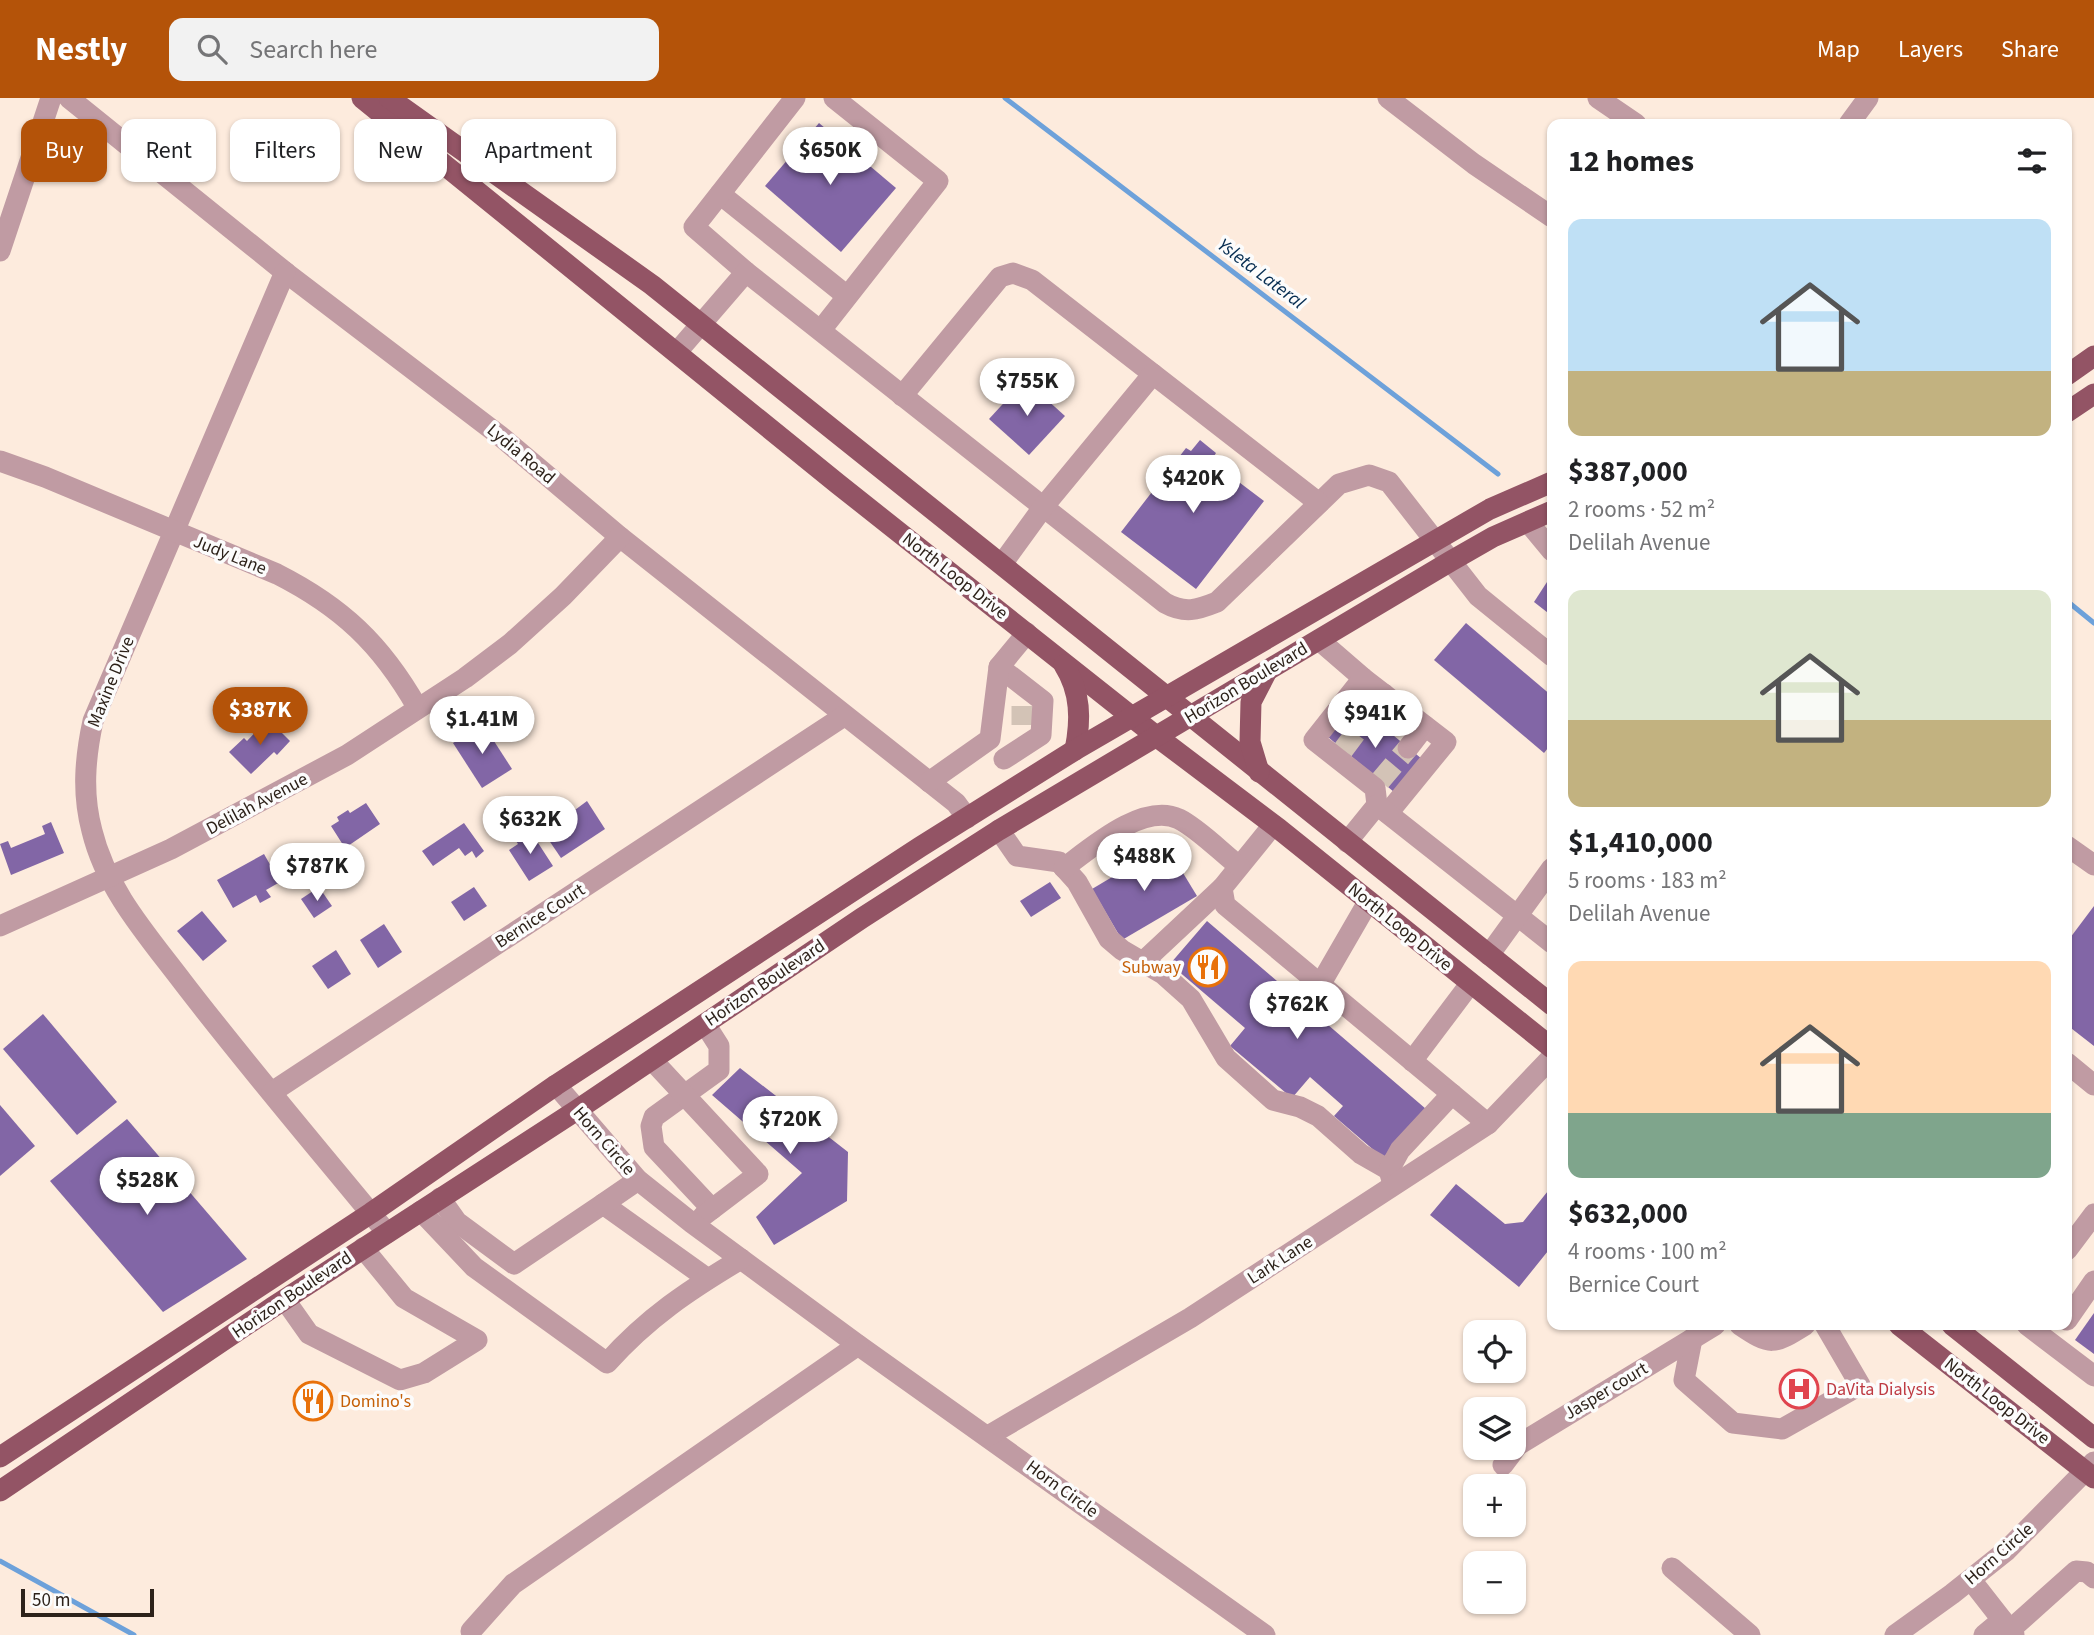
<!DOCTYPE html>
<html lang="en">
<head>
<meta charset="utf-8">
<style>
	body { margin:0; font-family:"Source Sans 3",sans-serif; background:#f2f2f2; color:#202124; height:100vh; display:flex; flex-direction:column; font-size:26px; white-space:nowrap }
	* { box-sizing:border-box; margin:0 }
	p { font-size:23px; color:#757577 }
	.icon { flex:none; width:38px; height:38px; fill:none; stroke:currentColor; stroke-width:2; stroke-linecap:round; stroke-linejoin:round }
	.map { position:relative; flex:1; overflow:hidden }
	.side { position:absolute; left:1547px; top:21px; width:525px; height:1211px; display:flex; flex-direction:column; background:#fff; border-radius:14px; box-shadow:0 2px 5px #0004 }
	.side>* { flex:none }
	.banner { position:absolute; left:21px; top:21px; width:665px; height:63px; display:flex; gap:14px }
	.fabs { position:absolute; left:1463px; top:1222px; display:grid; gap:14px }
	.fabs a { display:grid; place-items:center; width:63px; height:63px; border-radius:14px; background:#fff; box-shadow:0 2px 5px #0004; font-size:35px }
	.scale { position:absolute; left:21px; bottom:18px; width:133px; box-sizing:border-box; padding-left:7px; border:4px solid #2d221a; border-top:0; font-size:19px; line-height:24px; white-space:nowrap; color:#2d221a; -webkit-text-stroke:5px #fcfcfc; paint-order:stroke }
	.price { position:absolute; translate:-50% -60px; padding:0 16px; border-radius:24px; background:#fff; color:#222; font-size:23px; line-height:46px; filter:drop-shadow(0 2px 4px #0008) }
	.price::after { content:''; position:absolute; left:50%; top:42px; width:21px; height:16px; margin-left:-10px; background:inherit; clip-path:polygon(0 0,100% 0,50% 100%) }
	.price.on { background:#b45309; color:#fff }
	ul { padding:0; list-style:none }
	li { display:grid; align-content:center; gap:14px; height:371px; padding:0 21px }
	li span { display:grid; place-items:center; height:217px; border-radius:14px; color:#555 }
	li>.icon { margin-inline-start:auto }
	span .icon { width:126px; height:126px; fill:#fffc; stroke-width:1 }
	li b { font-size:30px }
	h2 { display:flex; justify-content:space-between; align-items:center; height:84px; padding:0 21px; font-size:30px }
	.tag { padding:0 24px; border-radius:14px; background:#fff; box-shadow:0 2px 5px #0004; font-size:24px; line-height:63px }
	.tag.on { background:#b45309; color:#fff }
	header { display:flex; align-items:center; gap:42px; box-sizing:border-box; height:98px; padding:0 35px; background:#b45309; color:#fff }
	header strong { font-size:33px }
	nav { display:flex; gap:38px; margin-inline-start:auto; font-size:24px }
	.search { width:490px; height:63px; background:#f2f2f2; display:flex; align-items:center; gap:18px; box-sizing:border-box; padding:0 24px; border-radius:14px; color:#757577; font-size:26px }
	.map>svg:first-child { display:block }
	.lines { fill:none; stroke-linecap:round; stroke-linejoin:round }
	.stream { stroke:#6da1da; stroke-width:5 }
	.building { fill:#8266a6 }
	.minor-tunnel { stroke:#d3c3b6; stroke-width:21; stroke-dasharray:21 10; stroke-linecap:butt }
	.minor { stroke:#c09ba3; stroke-width:21 }
	.major { stroke:#935465; stroke-width:21 }
	.labels { text-anchor:middle; dominant-baseline:central; stroke-width:7; stroke-linejoin:round; paint-order:stroke }
	.street-label { font-size:18px; fill:#2d221a; stroke:#fcfcfc }
	.food-label { font-size:18px; fill:#c56008; stroke:#fcfcfc; text-anchor:end }
	.health-label { font-size:18px; fill:#be3a42; stroke:#fcfcfc; text-anchor:start }
	.water-label { font-size:19px; font-style:italic; fill:#062d51; stroke:#fcfcfc }
</style>
</head>
<body>
<header>
<strong>Nestly</strong>
<div class="search"><svg class="icon" aria-label="search" viewBox="0 0 24 24"><circle cx="10" cy="10" r="6"/><path d="M15 15l6 6"/></svg>Search here</div>
<nav><a>Map</a><a>Layers</a><a>Share</a></nav>
</header>
<div class="map">
<svg width="2094" height="1537" viewBox="0 0 2094 1537">
	<rect width="100%" height="100%" fill="#fdebdd"/>
	<g class="lines">
		<g class="stream">
			<polyline points="1005,0 1498,376"/>
			<polyline points="2067,503 2094,525"/>
			<polyline points="0,1463 134,1537"/>
		</g>
	</g>
	<g class="building">
		<polygon points="819,25 896,90 841,154 765,88"/>
		<polygon points="1025,282 1065,318 1029,357 989,321"/>
		<polygon points="1200,342 1216,355 1211,363 1264,403 1196,491 1121,434 1186,350 1191,353"/>
		<polygon points="1547,484 1552,484 1552,518 1534,504"/>
		<polygon points="1466,525 1552,598 1552,645 1544,655 1434,562"/>
		<polygon points="1353,610 1380,632 1382,628 1422,661 1394,694 1328,639"/>
		<polygon points="268,621 290,643 277,657 274,654 251,676 229,654 244,640 247,643"/>
		<polygon points="483,626 512,671 482,690 453,645"/>
		<polygon points="587,703 605,731 561,760 544,735"/>
		<polygon points="366,705 380,726 345,750 331,728 339,723 337,719 348,712 350,715"/>
		<polygon points="51,724 64,755 11,777 0,746 8,743 11,750 45,736 42,728"/>
		<polygon points="464,725 484,753 476,760 472,753 465,758 459,750 433,768 422,753"/>
		<polygon points="529,731 553,768 529,783 509,752 518,746 514,740"/>
		<polygon points="1166,747 1197,798 1122,842 1092,791"/>
		<polygon points="264,756 280,784 266,792 271,799 260,805 256,797 233,810 217,782"/>
		<polygon points="1050,784 1061,800 1031,819 1020,803"/>
		<polygon points="319,789 332,808 314,820 301,801"/>
		<polygon points="474,789 487,808 464,823 451,804"/>
		<polygon points="2094,808 2094,948 2067,927 2067,844"/>
		<polygon points="202,813 227,843 203,863 177,833"/>
		<polygon points="1207,823 1426,1011 1383,1060 1334,1018 1343,1008 1310,979 1292,1000 1230,948 1245,930 1170,866"/>
		<polygon points="384,826 402,854 378,870 360,842"/>
		<polygon points="336,852 351,876 328,891 312,868"/>
		<polygon points="43,916 117,1004 77,1037 3,951"/>
		<polygon points="740,970 848,1054 847,1103 774,1147 756,1119 802,1075 712,997"/>
		<polygon points="0,1007 35,1048 0,1078"/>
		<polygon points="127,1021 247,1161 163,1214 50,1083"/>
		<polygon points="1456,1086 1505,1126 1523,1124 1552,1088 1552,1148 1519,1189 1430,1117"/>
		<polygon points="2094,1215 2094,1256 2075,1242"/>
	</g>
	<g class="lines">
		<g class="minor-tunnel">
			<polyline points="1022,627 1022,608"/>
			<polyline points="1343,652 1366,621"/>
			<polyline points="1380,683 1408,650"/>
		</g>
		<g class="minor">
			<polyline points="69,0 285,174 499,337 620,439 956,705 967,720"/>
			<polyline points="1388,0 1474,66 1552,119"/>
			<polyline points="1598,0 1636,26"/>
			<polyline points="1849,26 1868,0"/>
			<polyline points="720,96 847,198"/>
			<polyline points="0,153 51,0"/>
			<path d="M285,174l-192,449c-8,37 -11,73 -1,110 14,58 55,104 90,150 66,86 136,168 205,252"/>
			<polyline points="746,174 694,129 795,0"/>
			<polyline points="821,232 938,83 834,0"/>
			<path d="M677,254l69,-80 419,331c20,11 32,7 52,-1l122,-118 30,-9 20,7 89,114 74,60"/>
			<polyline points="902,298 1000,179 1013,175 1032,182 1319,405"/>
			<path d="M0,363l45,16 232,97c65,33 104,70 140,133"/>
			<polyline points="1528,424 1552,453"/>
			<polyline points="1002,466 1044,408 1153,276"/>
			<polyline points="1319,542 1363,580 1446,644 1388,715"/>
			<polyline points="999,569 1043,603 1041,637 1004,661"/>
			<polyline points="1363,580 1314,642 1375,690 1377,707"/>
			<polyline points="1366,621 1384,596"/>
			<polyline points="1408,650 1425,628"/>
			<polyline points="929,684 990,641 999,569 1027,535"/>
			<polyline points="1273,727 1222,790 1225,807 1488,1026"/>
			<polyline points="999,732 1017,758 1059,764 1077,784 1109,841 1122,852 1163,876 1191,901 1226,960 1273,1002 1300,1009 1318,1018 1361,1056 1389,1072"/>
			<polyline points="1347,744 1377,707 1552,845"/>
			<polyline points="2067,748 2094,767"/>
			<path d="M1064,770c27,-20 79,-66 115,-49 20,10 43,34 60,47"/>
			<polyline points="0,828 171,751 347,657 465,580 510,546 563,498 620,439"/>
			<polyline points="1489,857 1552,770"/>
			<polyline points="1144,863 1222,790"/>
			<polyline points="1320,887 1368,804"/>
			<polyline points="705,926 719,948 719,972 654,1019 651,1028 654,1049 712,1111"/>
			<polyline points="652,962 758,1076 703,1118"/>
			<polyline points="1412,963 1470,886"/>
			<polyline points="2067,965 2094,987"/>
			<polyline points="556,987 638,1082 692,1125 858,1247 1265,1537"/>
			<polyline points="272,994 844,618"/>
			<polyline points="1393,1086 1389,1072 1400,1052 1452,996"/>
			<polyline points="440,1100 457,1124 514,1166 603,1106 708,1181"/>
			<polyline points="603,1106 638,1082"/>
			<path d="M421,1113l53,56 133,96c40,-45 82,-73 134,-104"/>
			<polyline points="2067,1152 2094,1116"/>
			<polyline points="285,1202 309,1236 400,1282 424,1275 477,1242 404,1200 363,1150"/>
			<polyline points="2067,1222 2094,1183"/>
			<path d="M1740,1227c31,21 33,20 65,0"/>
			<polyline points="2027,1227 2094,1278"/>
			<polyline points="1692,1241 1684,1282 1733,1325 1782,1331 1860,1287 1825,1227"/>
			<polyline points="988,1338 1190,1220 1488,1026 1552,959"/>
			<polyline points="1503,1367 1518,1347 1715,1227"/>
			<polyline points="1672,1470 1750,1537"/>
			<polyline points="1971,1482 2014,1537"/>
			<polyline points="2010,1532 2076,1473 2087,1474 2094,1480"/>
			<polyline points="471,1533 513,1486 858,1247"/>
			<polyline points="1895,1537 1952,1496 2006,1453 2094,1364"/>
			<polyline points="1984,1537 2002,1522"/>
		</g>
		<g class="major">
			<polyline points="362,0 838,386 1156,638 1279,731 1552,950"/>
			<polyline points="389,0 652,187 1552,907"/>
			<polyline points="2067,277 2094,258"/>
			<polyline points="2067,314 2094,296"/>
			<path d="M1064,567c17,27 17,55 11,85"/>
			<polyline points="1259,674 1250,644 1251,604 1267,573"/>
			<polyline points="1899,1227 2094,1380"/>
			<polyline points="1952,1227 2094,1340"/>
			<polyline points="0,1359 371,1115 556,987 920,749 1075,652 1340,498 1490,411 1552,384"/>
			<polyline points="0,1393 273,1209 577,1012 862,820 999,732 1451,463 1493,439 1552,413"/>
		</g>
	</g>
	<defs>
		<symbol id="restaurant-ring" viewBox="-11 -11 22 22"><circle r="9.5" fill="#fcfcfc" stroke="#e8710a" stroke-width="1.5"/><path d="M-5-6h1v4h1v-4h1v4h1v-4h1v5L-1.5 .5V6h-2V.5L-5-1ZM5-6V6H3V1.5H1.5Q1.5-4 5-6Z" fill="#e8710a"/></symbol>
		<symbol id="hospital-ring" viewBox="-11 -11 22 22"><circle r="9.5" fill="#fcfcfc" stroke="#e0444e" stroke-width="1.5"/><path d="M-5-5h3v3.5h4V-5h3V5h-3V1.5h-4V5h-3Z" fill="#e0444e"/></symbol>
	</defs>
	<g fill-rule="evenodd">
		<use href="#restaurant-ring" x="1186" y="847" width="44" height="44"/>
		<use href="#hospital-ring" x="1777" y="1269" width="44" height="44"/>
		<use href="#restaurant-ring" x="291" y="1281" width="44" height="44"/>
	</g>
	<g class="labels">
		<g class="street-label">
			<text transform="translate(521 356) rotate(40)">Lydia Road</text>
			<text transform="translate(230 457) rotate(22)">Judy Lane</text>
			<text transform="translate(955 478) rotate(38)">North Loop Drive</text>
			<text transform="translate(111 584) rotate(-68)">Maxine Drive</text>
			<text transform="translate(1246 585) rotate(-31)">Horizon Boulevard</text>
			<text transform="translate(257 706) rotate(-28)">Delilah Avenue</text>
			<text transform="translate(540 818) rotate(-33)">Bernice Court</text>
			<text transform="translate(1400 829) rotate(39)">North Loop Drive</text>
			<text transform="translate(765 885) rotate(-34)">Horizon Boulevard</text>
			<text transform="translate(604 1043) rotate(49)">Horn Circle</text>
			<text transform="translate(1280 1162) rotate(-33)">Lark Lane</text>
			<text transform="translate(292 1197) rotate(-34)">Horizon Boulevard</text>
			<text transform="translate(1606 1293) rotate(-31)">Jasper court</text>
			<text transform="translate(1997 1303) rotate(38)">North Loop Drive</text>
			<text transform="translate(1062 1391) rotate(36)">Horn Circle</text>
			<text transform="translate(1999 1456) rotate(-41)">Horn Circle</text>
		</g>
		<g class="food-label">
			<text x="1181" y="869">Subway</text>
			<text x="340" y="1303" text-anchor="start">Domino's</text>
		</g>
		<g class="health-label">
			<text x="1826" y="1291">DaVita Dialysis</text>
		</g>
		<g class="water-label">
			<text transform="translate(1261 176) rotate(37)">Ysleta Lateral</text>
		</g>
	</g>
</svg>
<div class="fabs">
<a><svg class="icon" aria-label="locate" viewBox="0 0 24 24"><circle cx="12" cy="12" r="6"/><path d="M12 2v4M12 18v4M2 12h4M18 12h4"/></svg></a>
<a><svg class="icon" aria-label="layers" viewBox="0 0 24 24"><path d="M12 4l9 5-9 5-9-5zM3 14l9 5 9-5"/></svg></a>
<a>+</a>
<a>−</a>
</div>
<div class="scale">50 m</div>
<b class="price" style="left:830px;top:89px">$650K</b>
<b class="price" style="left:1027px;top:320px">$755K</b>
<b class="price" style="left:1193px;top:417px">$420K</b>
<b class="price on" style="left:260px;top:649px">$387K</b>
<b class="price" style="left:1375px;top:652px">$941K</b>
<b class="price" style="left:482px;top:658px">$1.41M</b>
<b class="price" style="left:530px;top:758px">$632K</b>
<b class="price" style="left:1144px;top:795px">$488K</b>
<b class="price" style="left:317px;top:805px">$787K</b>
<b class="price" style="left:1297px;top:943px">$762K</b>
<b class="price" style="left:790px;top:1058px">$720K</b>
<b class="price" style="left:147px;top:1119px">$528K</b>
<div class="banner">
<a class="tag on">Buy</a>
<a class="tag">Rent</a>
<a class="tag">Filters</a>
<a class="tag">New</a>
<a class="tag">Apartment</a>
</div>
<section class="side">
<h2>12 homes<svg class="icon" aria-label="filters" viewBox="0 0 24 24"><path d="M4 7h16M4 17h16"/><circle cx="9" cy="7" r="2"/><circle cx="15" cy="17" r="2"/></svg></h2>
<ul>
<li><span style="background:linear-gradient(#bfe0f5 70%,#c2b280 0)"><svg class="icon" aria-label="home" viewBox="0 0 24 24"><path d="M3 11l9-7 9 7M6 9v11h12V9"/></svg></span><div><b>$387,000</b><p>2 rooms · 52 m²</p><p>Delilah Avenue</p></div></li>
<li><span style="background:linear-gradient(#dfe7d0 60%,#c2b280 0)"><svg class="icon" aria-label="home" viewBox="0 0 24 24"><path d="M3 11l9-7 9 7M6 9v11h12V9"/></svg></span><div><b>$1,410,000</b><p>5 rooms · 183 m²</p><p>Delilah Avenue</p></div></li>
<li><span style="background:linear-gradient(#ffd9b3 70%,#7fa58c 0)"><svg class="icon" aria-label="home" viewBox="0 0 24 24"><path d="M3 11l9-7 9 7M6 9v11h12V9"/></svg></span><div><b>$632,000</b><p>4 rooms · 100 m²</p><p>Bernice Court</p></div></li>
</ul>
</section>
</div>
</body>
</html>
